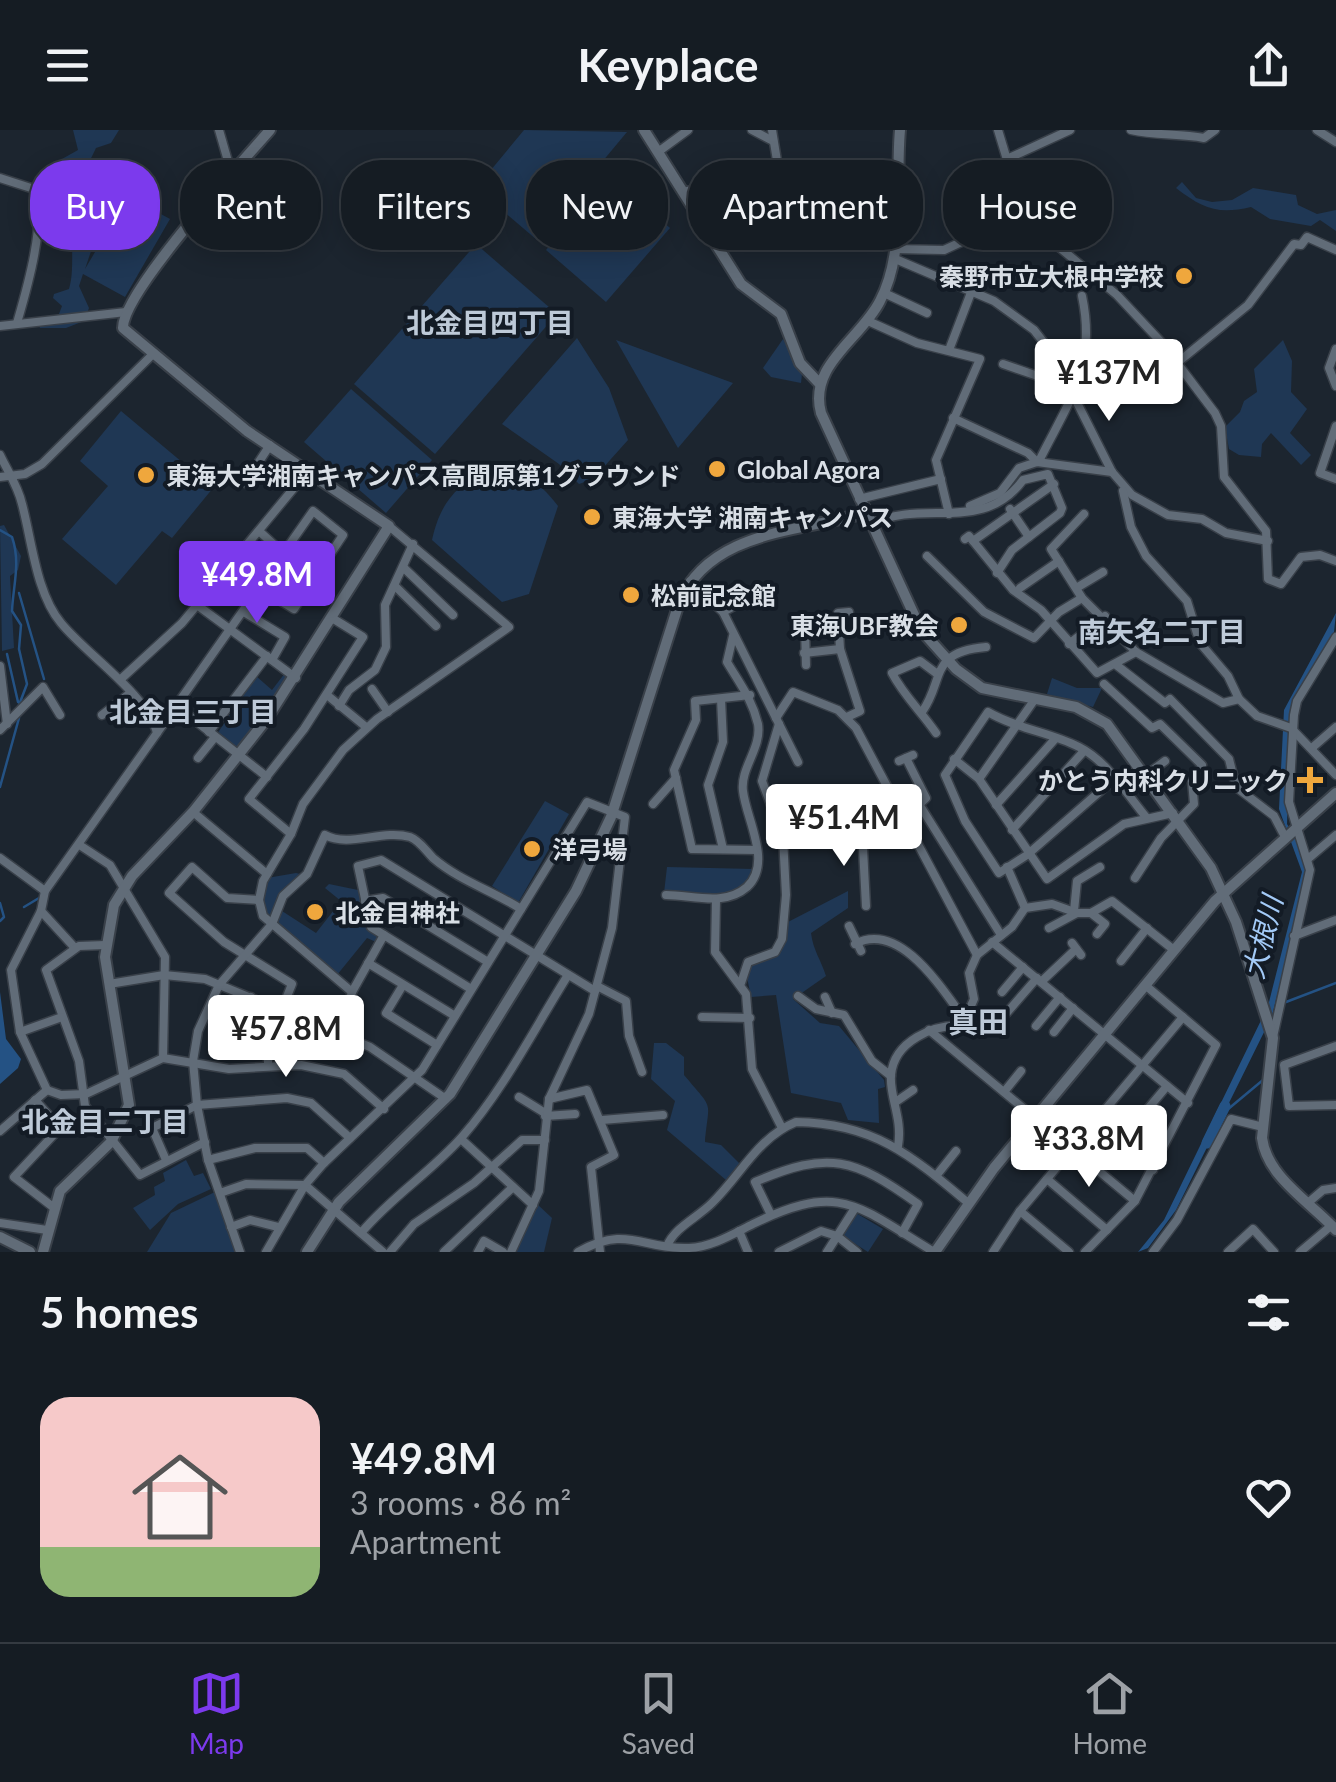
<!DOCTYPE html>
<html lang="en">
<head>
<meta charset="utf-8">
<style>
	body { margin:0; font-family:Lato,"Noto Sans JP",sans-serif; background:#222930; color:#f1f3f6; height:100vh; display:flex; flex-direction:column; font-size:38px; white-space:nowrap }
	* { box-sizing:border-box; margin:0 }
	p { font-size:32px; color:#9da1a6 }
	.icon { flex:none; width:55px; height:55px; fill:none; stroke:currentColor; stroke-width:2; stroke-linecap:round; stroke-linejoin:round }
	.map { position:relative; height:1122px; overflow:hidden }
	.panel { display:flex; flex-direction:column; background:#151c23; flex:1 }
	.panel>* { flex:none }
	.banner { position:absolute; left:30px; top:30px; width:1278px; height:90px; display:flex; gap:20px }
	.price { position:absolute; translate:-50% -85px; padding:0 22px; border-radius:10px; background:#fff; color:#222; font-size:32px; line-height:65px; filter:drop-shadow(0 2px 5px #0008) }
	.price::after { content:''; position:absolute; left:50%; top:60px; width:30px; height:22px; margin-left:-15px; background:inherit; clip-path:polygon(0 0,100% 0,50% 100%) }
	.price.current { background:#7c3aed; color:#fff }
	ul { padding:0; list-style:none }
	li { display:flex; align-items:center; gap:30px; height:250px; padding:0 40px }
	li span { display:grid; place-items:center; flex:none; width:280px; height:200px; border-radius:30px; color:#555 }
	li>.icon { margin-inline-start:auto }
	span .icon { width:120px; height:120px; fill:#fffc; stroke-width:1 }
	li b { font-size:42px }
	h2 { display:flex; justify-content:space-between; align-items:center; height:120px; padding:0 40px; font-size:42px }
	.tag { padding:0 35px; border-radius:40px; background:#151c23; box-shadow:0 5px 25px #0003,0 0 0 2px #343a41; font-size:35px; line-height:90px }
	.tag.current { background:#7c3aed; color:#fff }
	header { display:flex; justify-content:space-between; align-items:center; height:130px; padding:0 40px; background:#151c23; font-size:45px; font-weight:700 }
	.dock { display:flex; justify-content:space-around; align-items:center; height:140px; border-top:2px solid #343a41; background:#151c23; font-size:28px; color:#9da1a6 }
	.dock a { display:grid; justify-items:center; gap:5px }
	.dock .current { color:#7c3aed }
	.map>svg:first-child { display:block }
	.green { fill:#1f3754 }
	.water { fill:#245284 }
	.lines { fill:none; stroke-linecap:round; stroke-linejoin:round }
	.stream { stroke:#245284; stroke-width:2.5 }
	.river { stroke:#245284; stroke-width:11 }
	.street-casing { stroke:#394049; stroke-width:11 }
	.secondary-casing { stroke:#394049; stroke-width:14 }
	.street { stroke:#616c78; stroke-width:8 }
	.secondary { stroke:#616c78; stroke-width:10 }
	.poi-dot { fill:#efa73d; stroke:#131b25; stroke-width:4 }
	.labels { text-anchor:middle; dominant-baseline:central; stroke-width:8; stroke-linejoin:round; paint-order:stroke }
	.poi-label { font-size:25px; font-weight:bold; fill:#d9dfe6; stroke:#131b25; text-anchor:start }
	.neighbourhood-label { font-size:28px; font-weight:bold; fill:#becad8; stroke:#131b25 }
	.water-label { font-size:28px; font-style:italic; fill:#a3caf7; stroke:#131b25 }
	.quarter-label { font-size:30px; font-weight:bold; fill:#becad8; stroke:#131b25 }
</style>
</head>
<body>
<header><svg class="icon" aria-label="menu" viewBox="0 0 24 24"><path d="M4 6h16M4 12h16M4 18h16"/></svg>Keyplace<svg class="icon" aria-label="share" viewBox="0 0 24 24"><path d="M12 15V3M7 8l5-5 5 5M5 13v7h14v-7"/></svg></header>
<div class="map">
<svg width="1336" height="1122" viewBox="0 0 1336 1122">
	<rect width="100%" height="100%" fill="#1c252f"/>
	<g class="green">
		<path d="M73,0h46l-8,13 -15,5 -14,29 20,9 7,12 -24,71 43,-73 42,23 -45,78 -42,-23 -4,12 10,22 -5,13 -18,7h-26l-2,-5 19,-4 5,-13 -9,-8 1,-4 15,-5c5,-17 2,-33 4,-50 4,-26 17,-27 6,-56l-18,-9 1,-15 16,-9z"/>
		<polygon points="524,0 627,2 537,110 476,58"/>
		<polygon points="611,46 670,98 606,172 546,120"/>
		<path d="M1182,52l14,16 16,4 20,-2 21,-12 43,7 2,10 19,9 19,-4v21l-16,-11 -9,6 -41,-7 -19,-12c-34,8 -49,1 -75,-19z"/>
		<polygon points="476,114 557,184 435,324 354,254"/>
		<polygon points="577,208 609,258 628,310 602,339 602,346 579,354 559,334 502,294"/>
		<polygon points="783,209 802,244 801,253 771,247 763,238"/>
		<polygon points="616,210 733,253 678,318"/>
		<polygon points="1283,210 1292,231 1291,262 1307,279 1290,303 1311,325 1301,335 1271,303 1262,314 1261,327 1239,325 1229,319 1225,297 1240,282 1244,271 1257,262 1254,239"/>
		<polygon points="351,259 432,330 386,383 304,312"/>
		<polygon points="121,281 213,358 172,408 162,401 116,455 62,409 108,356 80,331"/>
		<path d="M486,338c34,0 51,11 72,38l-29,88 -27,8 -70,-62c8,-36 22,-52 54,-72z"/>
		<polygon points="4,395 21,426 18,440 10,446 14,518 2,521 0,396"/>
		<polygon points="285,543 293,548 238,618 217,604 256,546 272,560"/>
		<polygon points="1052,548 1077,558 1102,558 1093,577 1047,564"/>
		<polygon points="545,671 569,684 518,773 492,756"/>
		<path d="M667,737l87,2c-16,36 -58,23 -90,24z"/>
		<polygon points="296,743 309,746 287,767 282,781 316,803 341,771 325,758 329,754 358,760 369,800 378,805 376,812 367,808 337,845 267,785 263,772 267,748"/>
		<path d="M848,761v17l-37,25c2,17 10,27 15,43l-33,23 27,24 19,3 45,54 1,7 -7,2 1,34 -31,-3 -7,-17 -50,-10 -15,-98 -25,2 -5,-25 6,-7 28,-12 8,-31z"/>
		<path d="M654,913h12l18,14v18c31,37 25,23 21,67l16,3 19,19 -14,16 -59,-50 8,-29 -24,-22z"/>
		<polygon points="186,1030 194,1046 203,1043 211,1059 178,1074 150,1100 133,1078 155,1065 154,1057 165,1051 163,1043"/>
		<polygon points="215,1062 236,1122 147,1122 171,1083"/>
		<polygon points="537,1074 552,1088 544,1122 515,1122"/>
		<polygon points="856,1083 883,1099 868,1122 843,1106"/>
	</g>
	<g class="water">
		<polygon points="1336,483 1334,502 1291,580 1287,694 1305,723 1307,743 1272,886 1176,1080 1148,1118 1138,1122 1164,1090 1268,876 1302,742 1279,679 1284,580"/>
		<polygon points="0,862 6,909 21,929 18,938 0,954"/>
	</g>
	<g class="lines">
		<g class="stream">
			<path d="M0,400l12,7c9,26 1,49 0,74l9,14 -2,24 8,35 -8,21"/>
			<polyline points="19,463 44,549"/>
			<polyline points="7,524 18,572"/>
			<polyline points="0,657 19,588"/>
			<polyline points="0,773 4,787 0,791"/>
			<polyline points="24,777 39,768"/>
			<polyline points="1286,872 1336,853"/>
			<polyline points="1227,980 1263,950"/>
		</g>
		<polyline class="river" points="1207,1013 1225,976"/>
		<defs>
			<g id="street">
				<polyline points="219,0 232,45"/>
				<polyline points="752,0 773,11"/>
				<polyline points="772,0 780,49 839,73 894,119 944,120 1022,84"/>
				<polyline points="998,0 1025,89 1117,165 1162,213 1215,283 1221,296 1224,347 1266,401 1268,449 1281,454 1301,427 1320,425 1336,431"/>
				<path d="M1131,0c25,6 47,3 73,8l11,-8"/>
				<polyline points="1317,0 1336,12"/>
				<polyline points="658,22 688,0"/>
				<polyline points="1007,29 1070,0"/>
				<path d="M0,48l34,11c14,29 -8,103 -17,134"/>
				<polyline points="683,62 713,54 726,38 777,43"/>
				<polyline points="893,128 994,171 1034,200 1052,223 1112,342 1132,365 1168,385 1202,389 1226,403 1268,411"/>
				<polyline points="884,163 927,183"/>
				<polyline points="868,191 917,213 980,229 936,330 949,384"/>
				<polyline points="0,196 126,182"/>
				<polyline points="1336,219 1329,238 1336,256"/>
				<polyline points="949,220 972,160"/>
				<polyline points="1177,233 1248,175 1294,114 1301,115 1307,107 1336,120"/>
				<polyline points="1003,234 1058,253 1069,262"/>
				<polyline points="953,288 1028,323 1037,332"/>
				<polyline points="1336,296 1320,343 1336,349"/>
				<path d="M0,325c8,17 18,31 22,49 10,37 14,89 39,119 25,31 87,72 96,110l-112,158 -4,20 -30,59 9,62 27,58 14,5 25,-1 77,-36 66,11 72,-4 43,9 40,35"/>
				<path d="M1039,331c30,-60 58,-95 43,-165"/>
				<polyline points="0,347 25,344 42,334 154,223"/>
				<polyline points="245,353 270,315"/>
				<polyline points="1123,361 1131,397 1146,426 1187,471 1200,513 1228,546 1239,569 1257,586 1291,598 1336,645"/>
				<polyline points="859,369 941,349"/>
				<polyline points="970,376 1000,363 1019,338 1037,332 1112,342"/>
				<polyline points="1010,379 1029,407"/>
				<polyline points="1084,384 1051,419 1082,468 1136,522 1223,573 1239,569"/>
				<path d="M871,394c53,-26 111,11 152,-44l25,-6 14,34 -2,5 -48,37 -15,23"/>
				<polyline points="259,401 281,421"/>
				<polyline points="965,409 969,406 1013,460 1041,480 1097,543 1136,522"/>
				<polyline points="973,411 1054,354"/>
				<polyline points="927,426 984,482 1034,508 1059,482 1082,468"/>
				<polyline points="404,438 453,485"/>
				<polyline points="690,451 723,482 798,632"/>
				<polyline points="396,457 436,496"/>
				<polyline points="1078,457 1103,442"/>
				<polyline points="1020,458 1059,431"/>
				<polyline points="197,475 296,548"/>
				<polyline points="244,482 285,507 272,530"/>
				<polyline points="723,482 742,472"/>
				<polyline points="805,497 806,535"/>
				<polyline points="1069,514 1105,486"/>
				<polyline points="804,523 840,519"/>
				<polyline points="1115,534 1165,573 1170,569 1229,629 1236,657 1274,686 1285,707"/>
				<polyline points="0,536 7,594"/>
				<polyline points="121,549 182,493 308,341"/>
				<polyline points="1104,554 1152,598 1160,594 1202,635 1192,651 1194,674 1161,708 1135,748"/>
				<polyline points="372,559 388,582"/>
				<polyline points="327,565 366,597"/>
				<polyline points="750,565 695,571 696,590 674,640 692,719 757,720"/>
				<polyline points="721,569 723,612 708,655 723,719"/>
				<polyline points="339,576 349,560 375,540 386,517 385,475 413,414"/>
				<polyline points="178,577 267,647"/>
				<path d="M922,582c23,-32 6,-60 64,-65"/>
				<polyline points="102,585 129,564"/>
				<polyline points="847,587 860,581 840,519 838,483 849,482"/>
				<polyline points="776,588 793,562 838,580 856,598 977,825"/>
				<polyline points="0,600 43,557 60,585"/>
				<polyline points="209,602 267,526"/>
				<polyline points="157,603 313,381 343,405 294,479 259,458"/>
				<path d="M936,603c-15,-22 -32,-37 -44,-60l28,-12 16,12"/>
				<polyline points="1313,617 1336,597"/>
				<polyline points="198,628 215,607"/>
				<polyline points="954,629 979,649 1047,749 1124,694 1173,683"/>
				<polyline points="899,631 913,625"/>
				<polyline points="1146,645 1165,631"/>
				<polyline points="979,649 1035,569"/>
				<path d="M1114,649l-87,76 -28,18 -34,-52 -20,-46 43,-63c29,17 62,20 91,35 28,14 47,46 67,70"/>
				<polyline points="653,674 676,648"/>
				<polyline points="919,674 1001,805"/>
				<polyline points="996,675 1055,609"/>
				<polyline points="193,682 267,744"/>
				<polyline points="1012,700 1084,621"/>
				<polyline points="291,704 249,669 304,599 363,507 332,488"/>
				<polyline points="81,716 110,735 165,827 163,928"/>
				<polyline points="0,728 45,761"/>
				<polyline points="1309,728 1336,705"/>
				<polyline points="1007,737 1025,778"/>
				<path d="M666,765c27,0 58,12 81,-8 26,-24 -1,-68 -4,-96 -3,-23 19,-43 15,-67 -6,-25 -18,-40 -31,-62l6,-26"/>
				<polyline points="259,770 227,768 192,737 169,763 224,812 292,854 268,914 268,936"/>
				<polyline points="716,770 715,822 746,864 752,939 782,998"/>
				<polyline points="365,771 383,768 488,832"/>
				<polyline points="866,776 862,699 902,691 926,668 906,628"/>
				<polyline points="41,781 75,818"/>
				<polyline points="1074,781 1077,751 1100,737"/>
				<polyline points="1091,783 1105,794 1097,804"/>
				<polyline points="849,796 861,821"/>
				<polyline points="1049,798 1077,783"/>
				<polyline points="1294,806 1336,790"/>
				<polyline points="992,812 1188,973"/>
				<polyline points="1072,813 1081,825"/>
				<path d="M855,814c45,-24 87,45 110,76"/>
				<polyline points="105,815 79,816 46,840 79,931 85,976 140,1045 205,1012"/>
				<polyline points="1121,831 1147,798"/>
				<polyline points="368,833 455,886"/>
				<polyline points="1041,852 1076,819"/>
				<polyline points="741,853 748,832 775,822 782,809 786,765 783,707 762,651 779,594"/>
				<polyline points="109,854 164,845 205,849 370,917 446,969"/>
				<polyline points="403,855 386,883 437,915"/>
				<polyline points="597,856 626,871 629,906 642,942"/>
				<polyline points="471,859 371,797 358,736 381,730 595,861"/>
				<polyline points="352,862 263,786 259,770 263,751 291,704 303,674 343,620 377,589 509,497 389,396"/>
				<polyline points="1002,862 1023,837"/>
				<polyline points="798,866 816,879 844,885 872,931 891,946"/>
				<polyline points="825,867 832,883"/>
				<polyline points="1004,886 1037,848"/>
				<polyline points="702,887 750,888"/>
				<polyline points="1036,896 1060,867"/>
				<polyline points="239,897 251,867"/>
				<polyline points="929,900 1135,1071"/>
				<polyline points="20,902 62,887"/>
				<polyline points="1054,902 1073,878"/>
				<polyline points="340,904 352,862 384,805"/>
				<polyline points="1273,907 1310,740 1289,672 1294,585 1297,571 1336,507"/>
				<polyline points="1336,916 1284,935 1289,976 1336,975"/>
				<polyline points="1004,962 1021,941"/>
				<polyline points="519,967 545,983"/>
				<polyline points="549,969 587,960 614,1025 591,1037 600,1122"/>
				<polyline points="35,970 60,998 14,1047 53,1077"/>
				<polyline points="897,971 913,960"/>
				<polyline points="545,986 575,984"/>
				<polyline points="602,990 663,985"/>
				<polyline points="1095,991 1153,1040"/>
				<polyline points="0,1001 47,960"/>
				<polyline points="461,1009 533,1075"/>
				<polyline points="1120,1012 1167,956"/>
				<path d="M898,1016c5,-27 -9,-50 -7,-71 3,-34 43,-51 71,-49l12,-27 -5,-26 8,-18 35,-28 13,-19 27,-4 25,9h14l21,-12 62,49"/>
				<polyline points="166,1030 152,998 197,975 287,968 311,973 350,1008"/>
				<polyline points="208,1030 255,1018 307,1018 324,1033"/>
				<polyline points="936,1046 956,1021"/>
				<polyline points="1047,1049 1107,1100"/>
				<polyline points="220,1063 246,1054 305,1055 383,1122"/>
				<polyline points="1309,1072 1323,1060 1336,1058"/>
				<polyline points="1020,1081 1069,1122"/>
				<path d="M771,1085l-16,-33c74,-32 99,-24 163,22l-16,29"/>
				<polyline points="0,1093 47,1100"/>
				<polyline points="231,1097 250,1090 278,1097"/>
				<polyline points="739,1101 748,1122"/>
				<path d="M361,1103c30,-36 70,-61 101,-96 42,-48 72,-108 106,-162"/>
				<path d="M667,1116c8,-19 30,-28 45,-43 29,-28 45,-65 84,-81 77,1 115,33 171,80"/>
				<path d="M240,1122l-32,-92 -11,-55 -4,-44 5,-30 21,-46 53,-61 11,-28 24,-22 18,-39c24,13 57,-6 85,2 9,3 16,14 23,21 27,23 58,32 88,51"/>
				<polyline points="266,1122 305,1055 324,1033 422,940 587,672 625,687 612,798 589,884 549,969 539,1061 511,1122"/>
				<polyline points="390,1122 414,1094 474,1053 522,1010 545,1010"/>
				<polyline points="444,1122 513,1057"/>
				<polyline points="478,1122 484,1111 503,1122"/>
				<path d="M578,1122c50,-28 64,-2 111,-4 23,-1 44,-14 64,-24 88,-43 104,-18 181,28"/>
				<polyline points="779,1122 821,1101 837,1106 857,1122"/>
				<polyline points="827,1122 855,1078"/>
				<polyline points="993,1122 1020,1081 1183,887"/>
				<polyline points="1085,1122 1135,1071 1216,915 1145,855"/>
				<polyline points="1153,1122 1177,1090 1231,989 1263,997"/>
				<polyline points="1228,1122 1253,1099 1274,1122"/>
				<polyline points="1300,1122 1332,1095"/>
			</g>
			<g id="secondary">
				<polyline points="644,0 741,154 781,184 800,233 819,253"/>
				<path d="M900,0c-5,54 6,122 -20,171 -19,38 -72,64 -59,112l100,217 35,39 26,19 94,19 31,17 104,144 25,54 37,116 -11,100c5,39 48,64 74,92"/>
				<polyline points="0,1107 30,1122"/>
				<path d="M43,1122l17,-61 51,-49 18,-37 -24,-148 9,-52 18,-29 61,-64 73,-92 123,-194 -142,-95 -124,-103c-1,-35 119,-166 147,-198"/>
				<path d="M307,1122l32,-50 111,-108 126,-203 35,-74 68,-214c31,-73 120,-71 186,-90"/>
				<polyline points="935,1122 994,1038 1215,771 1336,663"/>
			</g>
		</defs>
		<use href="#street" class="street-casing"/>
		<use href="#secondary" class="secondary-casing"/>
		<use href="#street" class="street"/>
		<use href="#secondary" class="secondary"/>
	</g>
	<g class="poi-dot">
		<circle cx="1184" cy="146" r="10"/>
		<circle cx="717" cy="339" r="10"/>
		<circle cx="146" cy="345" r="10"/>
		<circle cx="592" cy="387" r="10"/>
		<circle cx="631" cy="465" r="10"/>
		<circle cx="959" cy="495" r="10"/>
		<path d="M1305 635h10v10h10v10h-10v10h-10v-10h-10v-10h10z"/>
		<circle cx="532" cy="719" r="10"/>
		<circle cx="315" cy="782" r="10"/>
	</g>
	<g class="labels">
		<g class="poi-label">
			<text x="1164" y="146" text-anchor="end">秦野市立大根中学校</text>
			<text x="737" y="339">Global Agora</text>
			<text x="166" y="345">東海大学湘南キャンパス高間原第1グラウンド</text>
			<text x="612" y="387">東海大学 湘南キャンパス</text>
			<text x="651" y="465">松前記念館</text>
			<text x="939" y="495" text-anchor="end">東海UBF教会</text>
			<text x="1288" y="650" text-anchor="end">かとう内科クリニック</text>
			<text x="552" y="719">洋弓場</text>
			<text x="335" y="782">北金目神社</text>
		</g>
		<g class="neighbourhood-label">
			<text x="490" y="192">北金目四丁目</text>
			<text x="1162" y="501">南矢名二丁目</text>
			<text x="193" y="581">北金目三丁目</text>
			<text x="105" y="991">北金目二丁目</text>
		</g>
		<g class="water-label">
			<text transform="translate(1262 807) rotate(-76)">大根川</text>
		</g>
		<g class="quarter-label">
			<text x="978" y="891">真田</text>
		</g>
	</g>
</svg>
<b class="price" style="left:1109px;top:294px">¥137M</b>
<b class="price current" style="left:257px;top:496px">¥49.8M</b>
<b class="price" style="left:844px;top:739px">¥51.4M</b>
<b class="price" style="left:286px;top:950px">¥57.8M</b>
<b class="price" style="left:1089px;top:1060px">¥33.8M</b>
<div class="banner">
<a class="tag current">Buy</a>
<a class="tag">Rent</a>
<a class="tag">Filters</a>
<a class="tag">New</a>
<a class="tag">Apartment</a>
<a class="tag">House</a>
</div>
</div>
<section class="panel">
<h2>5 homes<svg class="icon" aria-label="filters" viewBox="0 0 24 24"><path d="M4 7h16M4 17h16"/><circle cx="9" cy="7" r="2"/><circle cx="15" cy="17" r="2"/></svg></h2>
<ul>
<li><span style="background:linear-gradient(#f6c9c9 75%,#8fb573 0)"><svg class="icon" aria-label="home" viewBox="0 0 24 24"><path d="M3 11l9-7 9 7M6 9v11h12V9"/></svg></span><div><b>¥49.8M</b><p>3 rooms · 86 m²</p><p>Apartment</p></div><svg class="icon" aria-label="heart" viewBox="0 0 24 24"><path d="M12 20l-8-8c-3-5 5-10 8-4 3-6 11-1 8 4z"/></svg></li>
</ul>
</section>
<nav class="dock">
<a class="current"><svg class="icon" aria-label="map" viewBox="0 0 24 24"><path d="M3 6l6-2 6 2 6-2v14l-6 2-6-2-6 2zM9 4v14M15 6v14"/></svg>Map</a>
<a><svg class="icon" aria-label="saved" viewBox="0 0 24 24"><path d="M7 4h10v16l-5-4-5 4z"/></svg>Saved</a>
<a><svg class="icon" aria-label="home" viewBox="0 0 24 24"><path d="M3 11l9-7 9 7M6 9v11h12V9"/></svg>Home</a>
</nav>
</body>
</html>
